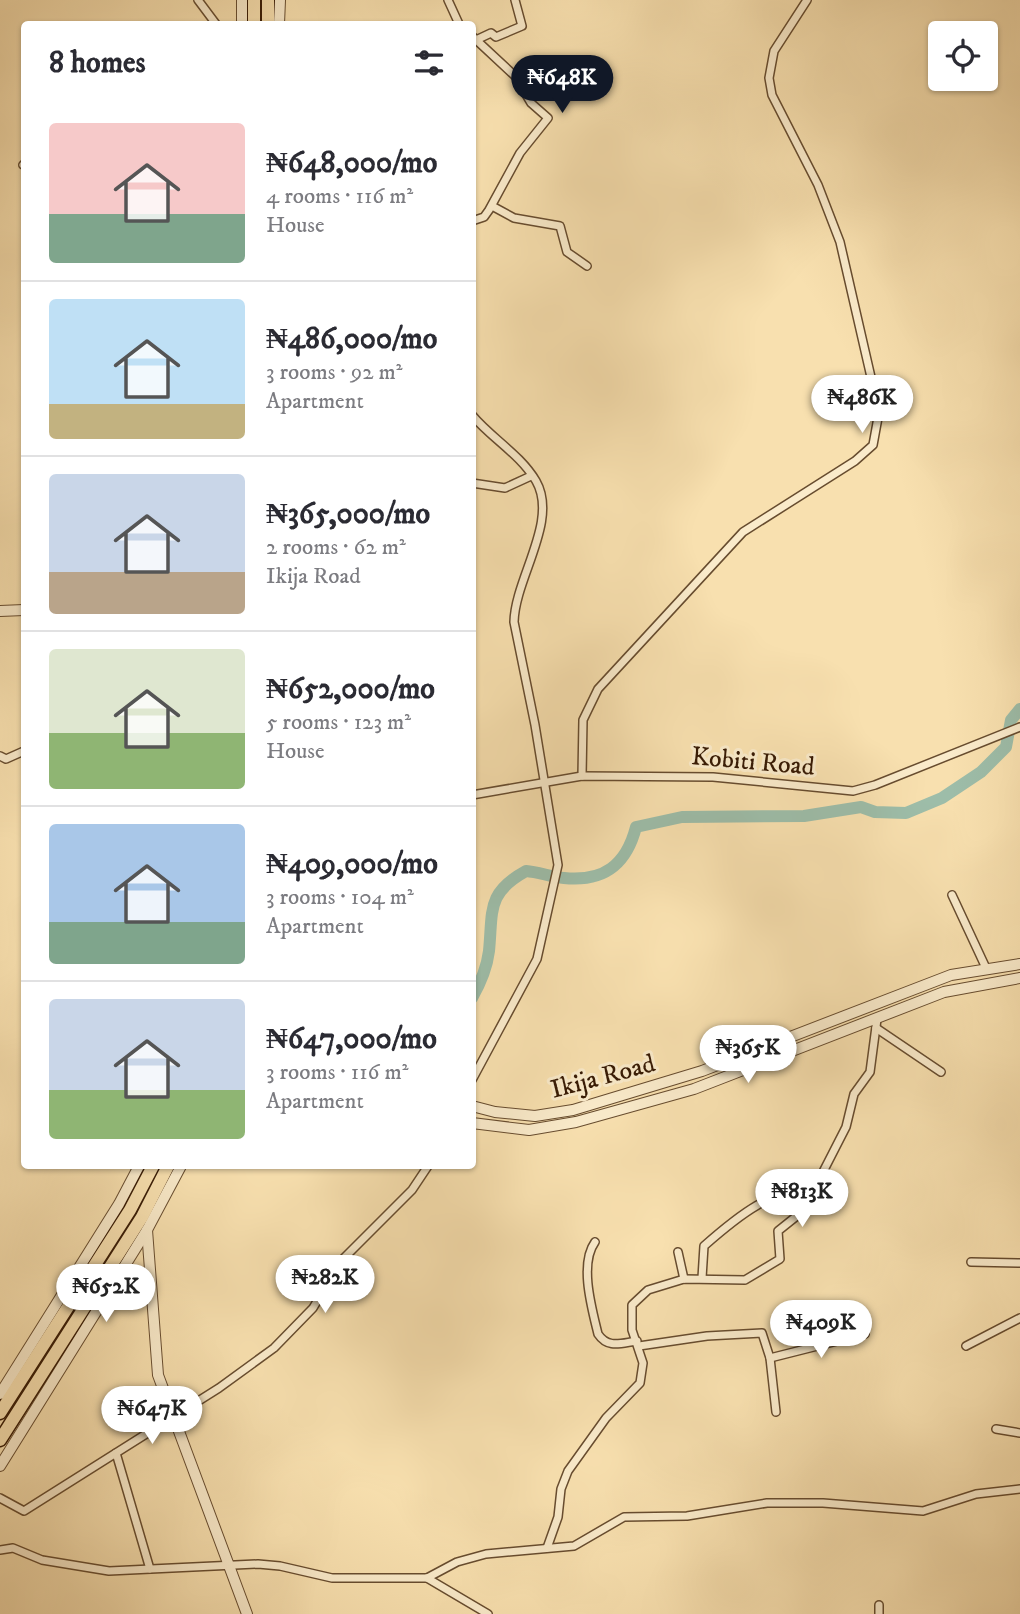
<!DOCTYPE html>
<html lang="en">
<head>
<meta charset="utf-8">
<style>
	body { margin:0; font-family:"IM FELL DW Pica",serif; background:#f7f7f7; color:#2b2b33; height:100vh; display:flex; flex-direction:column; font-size:26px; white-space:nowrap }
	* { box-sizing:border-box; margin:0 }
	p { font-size:23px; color:#7c7c81 }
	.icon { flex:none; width:38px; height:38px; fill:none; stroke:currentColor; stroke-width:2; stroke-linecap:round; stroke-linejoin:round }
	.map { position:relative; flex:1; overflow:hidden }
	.details { position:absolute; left:21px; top:21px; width:455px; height:1148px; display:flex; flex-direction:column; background:#fff; border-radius:7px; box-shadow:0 2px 5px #0004 }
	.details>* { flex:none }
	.fabs { position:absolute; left:928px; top:21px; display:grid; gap:14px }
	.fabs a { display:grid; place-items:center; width:70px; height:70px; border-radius:7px; background:#fff; box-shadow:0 2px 5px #0004; font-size:35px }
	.price { position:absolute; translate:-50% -60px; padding:0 16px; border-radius:24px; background:#fff; color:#222; font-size:23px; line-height:46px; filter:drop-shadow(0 2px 4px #0008) }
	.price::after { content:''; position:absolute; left:50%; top:42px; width:21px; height:16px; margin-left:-10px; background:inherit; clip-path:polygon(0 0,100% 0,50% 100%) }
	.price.selected { background:#111827; color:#fff }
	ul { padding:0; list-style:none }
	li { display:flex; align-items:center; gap:21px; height:175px; padding:0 28px }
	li+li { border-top:2px solid #e1e1e2 }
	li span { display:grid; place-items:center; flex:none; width:196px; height:140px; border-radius:7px; color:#555 }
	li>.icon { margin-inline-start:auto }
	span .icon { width:84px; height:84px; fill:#fffc; stroke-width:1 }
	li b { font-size:30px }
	h2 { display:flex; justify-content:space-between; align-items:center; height:84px; padding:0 28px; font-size:30px }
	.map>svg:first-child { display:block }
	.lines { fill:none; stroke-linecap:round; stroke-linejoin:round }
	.river { stroke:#9dbda9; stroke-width:12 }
	.minor-casing { stroke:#674c2f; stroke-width:10 }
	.tertiary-casing { stroke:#674c2f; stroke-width:12 }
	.trunk-casing { stroke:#371a04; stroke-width:15 }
	.minor { stroke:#faebcb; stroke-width:7 }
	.tertiary { stroke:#faebcb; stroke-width:10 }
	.trunk { stroke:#f8e0af; stroke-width:12 }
	.labels { text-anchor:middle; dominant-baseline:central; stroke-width:6; stroke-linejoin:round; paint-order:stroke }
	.street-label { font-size:26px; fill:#371a04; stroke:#faebcb }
</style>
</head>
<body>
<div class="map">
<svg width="1020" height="1614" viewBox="0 0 1020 1614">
	<rect width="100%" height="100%" fill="#f8e0af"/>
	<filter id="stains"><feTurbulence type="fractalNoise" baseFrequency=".00286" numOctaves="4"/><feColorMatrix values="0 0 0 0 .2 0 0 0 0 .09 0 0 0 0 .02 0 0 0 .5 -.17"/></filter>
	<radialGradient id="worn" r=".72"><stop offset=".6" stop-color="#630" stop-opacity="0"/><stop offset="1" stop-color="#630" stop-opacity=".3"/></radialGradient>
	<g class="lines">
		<path class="river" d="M472,998c8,-14 15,-31 17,-47 4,-40 -3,-58 37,-80 13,1 25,6 38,7 39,4 62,-12 72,-51l46,-10 122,-1 57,-9 14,5 31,1 36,-15 39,-26 25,-25 5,-27 9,-11"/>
		<defs>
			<g id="minor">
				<polyline points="198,0 216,24"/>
				<polyline points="448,0 459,24"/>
				<polyline points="472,36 515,76 531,103 548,118 520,153 489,210 484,217 472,221"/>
				<polyline points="476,40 491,33 496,37 522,26 515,0"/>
				<polyline points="23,165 24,164"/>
				<polyline points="492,206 514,218 560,226 567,252 587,266"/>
				<path d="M472,415c19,23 48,39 64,66 23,40 -21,97 -22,141l21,103 23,140 -21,94 -65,121"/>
				<polyline points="472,483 505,488 531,476"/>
				<polyline points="0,756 6,759 24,751"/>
				<polyline points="582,776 583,720 598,689 743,532 855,461 873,445 879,412 840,242 818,185 772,95 769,78 774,51 807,0"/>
				<polyline points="472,795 582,776 713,777 853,791 875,785 1020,727"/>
				<polyline points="952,895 986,968"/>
				<polyline points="876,1028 941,1072"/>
				<path d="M595,1242c-16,22 -3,67 3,92 10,15 23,9 39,7"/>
				<polyline points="678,1252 684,1279"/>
				<polyline points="971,1262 1020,1263"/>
				<path d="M702,1278l2,-32c42,-37 60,-49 115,-65"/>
				<polyline points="639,1346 707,1336 762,1333 770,1358 776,1412"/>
				<polyline points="966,1346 1020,1318"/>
				<polyline points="770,1358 865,1334"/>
				<polyline points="996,1429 1020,1433"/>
				<polyline points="116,1453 150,1569"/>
				<polyline points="0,1498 24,1511 219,1388 274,1348 313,1308 341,1261 412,1190 428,1166"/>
				<polyline points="547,1548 558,1517 561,1489 568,1471 606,1418 640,1383 643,1363 632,1330 632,1305 648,1290 684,1279 745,1280 780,1259 778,1231 803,1211 846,1127 854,1094 870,1072 877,1019"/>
				<polyline points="0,1550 13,1548 42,1560 109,1571 258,1564 280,1566 332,1578 427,1578 457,1562 486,1554 574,1546 624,1517 687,1516 767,1503 823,1503 923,1511 976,1494 1020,1489"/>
				<polyline points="427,1578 488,1614"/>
				<polyline points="879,1605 879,1614"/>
			</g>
			<g id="tertiary">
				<polyline points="242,24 242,0"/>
				<polyline points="279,24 280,0"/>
				<polyline points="0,611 24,610"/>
				<polyline points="472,1106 495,1112 535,1116 573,1110 702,1071 951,975 1020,964"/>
				<polyline points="472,1123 529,1130 576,1122 694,1089 944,992 1020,978"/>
				<polyline points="147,1230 158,1375 247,1614"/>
				<polyline points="0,1394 119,1204 139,1166"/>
				<polyline points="0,1466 147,1230 181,1166"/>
			</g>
			<g id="trunk">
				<polyline points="254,24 254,0"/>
				<polyline points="268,24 268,0"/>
				<polyline points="0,1413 130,1210 153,1166"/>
				<polyline points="0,1440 142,1217 168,1166"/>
			</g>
		</defs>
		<use href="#minor" class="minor-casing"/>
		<use href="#tertiary" class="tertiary-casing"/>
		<use href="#trunk" class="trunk-casing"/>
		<use href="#minor" class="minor"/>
		<use href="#tertiary" class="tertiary"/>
		<use href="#trunk" class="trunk"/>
	</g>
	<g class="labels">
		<g class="street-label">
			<text transform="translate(753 762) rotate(5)">Kobiti Road</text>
			<text transform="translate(603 1077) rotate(-15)">Ikija Road</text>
		</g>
	</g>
	<rect width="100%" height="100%" filter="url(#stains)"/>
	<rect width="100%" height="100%" fill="url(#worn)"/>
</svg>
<div class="fabs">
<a><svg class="icon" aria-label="locate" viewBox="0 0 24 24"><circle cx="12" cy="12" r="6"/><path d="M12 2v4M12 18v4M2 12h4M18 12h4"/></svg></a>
</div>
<b class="price selected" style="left:562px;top:115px">₦648K</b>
<b class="price" style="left:862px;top:435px">₦486K</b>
<b class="price" style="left:748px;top:1085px">₦365K</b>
<b class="price" style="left:802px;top:1229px">₦813K</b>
<b class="price" style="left:325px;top:1315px">₦282K</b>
<b class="price" style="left:106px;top:1324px">₦652K</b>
<b class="price" style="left:821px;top:1360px">₦409K</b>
<b class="price" style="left:152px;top:1446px">₦647K</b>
<section class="details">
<h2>8 homes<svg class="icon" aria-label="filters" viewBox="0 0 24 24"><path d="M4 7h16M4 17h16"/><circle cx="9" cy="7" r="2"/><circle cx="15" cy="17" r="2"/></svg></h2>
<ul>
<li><span style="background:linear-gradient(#f6c9c9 65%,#7fa58c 0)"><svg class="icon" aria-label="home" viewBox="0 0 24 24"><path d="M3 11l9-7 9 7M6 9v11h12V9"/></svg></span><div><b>₦648,000/mo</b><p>4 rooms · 116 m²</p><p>House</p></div></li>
<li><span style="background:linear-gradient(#bfe0f5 75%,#c2b280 0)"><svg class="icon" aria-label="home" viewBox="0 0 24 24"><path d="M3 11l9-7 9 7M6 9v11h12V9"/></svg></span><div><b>₦486,000/mo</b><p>3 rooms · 92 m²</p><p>Apartment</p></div></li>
<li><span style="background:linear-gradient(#c9d6e8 70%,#b9a48a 0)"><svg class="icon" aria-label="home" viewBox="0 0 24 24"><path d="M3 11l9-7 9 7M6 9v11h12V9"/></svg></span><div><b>₦365,000/mo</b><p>2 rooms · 62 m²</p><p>Ikija Road</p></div></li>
<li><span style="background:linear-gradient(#dfe7d0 60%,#8fb573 0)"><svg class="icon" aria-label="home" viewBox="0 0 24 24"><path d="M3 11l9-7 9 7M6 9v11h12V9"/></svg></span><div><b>₦652,000/mo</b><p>5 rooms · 123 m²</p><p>House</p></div></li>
<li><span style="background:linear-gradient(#a9c7e8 70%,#7fa58c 0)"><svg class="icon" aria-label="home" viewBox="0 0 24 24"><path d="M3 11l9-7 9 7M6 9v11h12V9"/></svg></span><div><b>₦409,000/mo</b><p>3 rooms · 104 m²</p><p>Apartment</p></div></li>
<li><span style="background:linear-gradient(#c9d6e8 65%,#8fb573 0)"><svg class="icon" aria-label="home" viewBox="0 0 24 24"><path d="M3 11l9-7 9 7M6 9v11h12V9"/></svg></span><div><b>₦647,000/mo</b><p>3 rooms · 116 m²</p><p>Apartment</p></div></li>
</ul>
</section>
</div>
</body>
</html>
